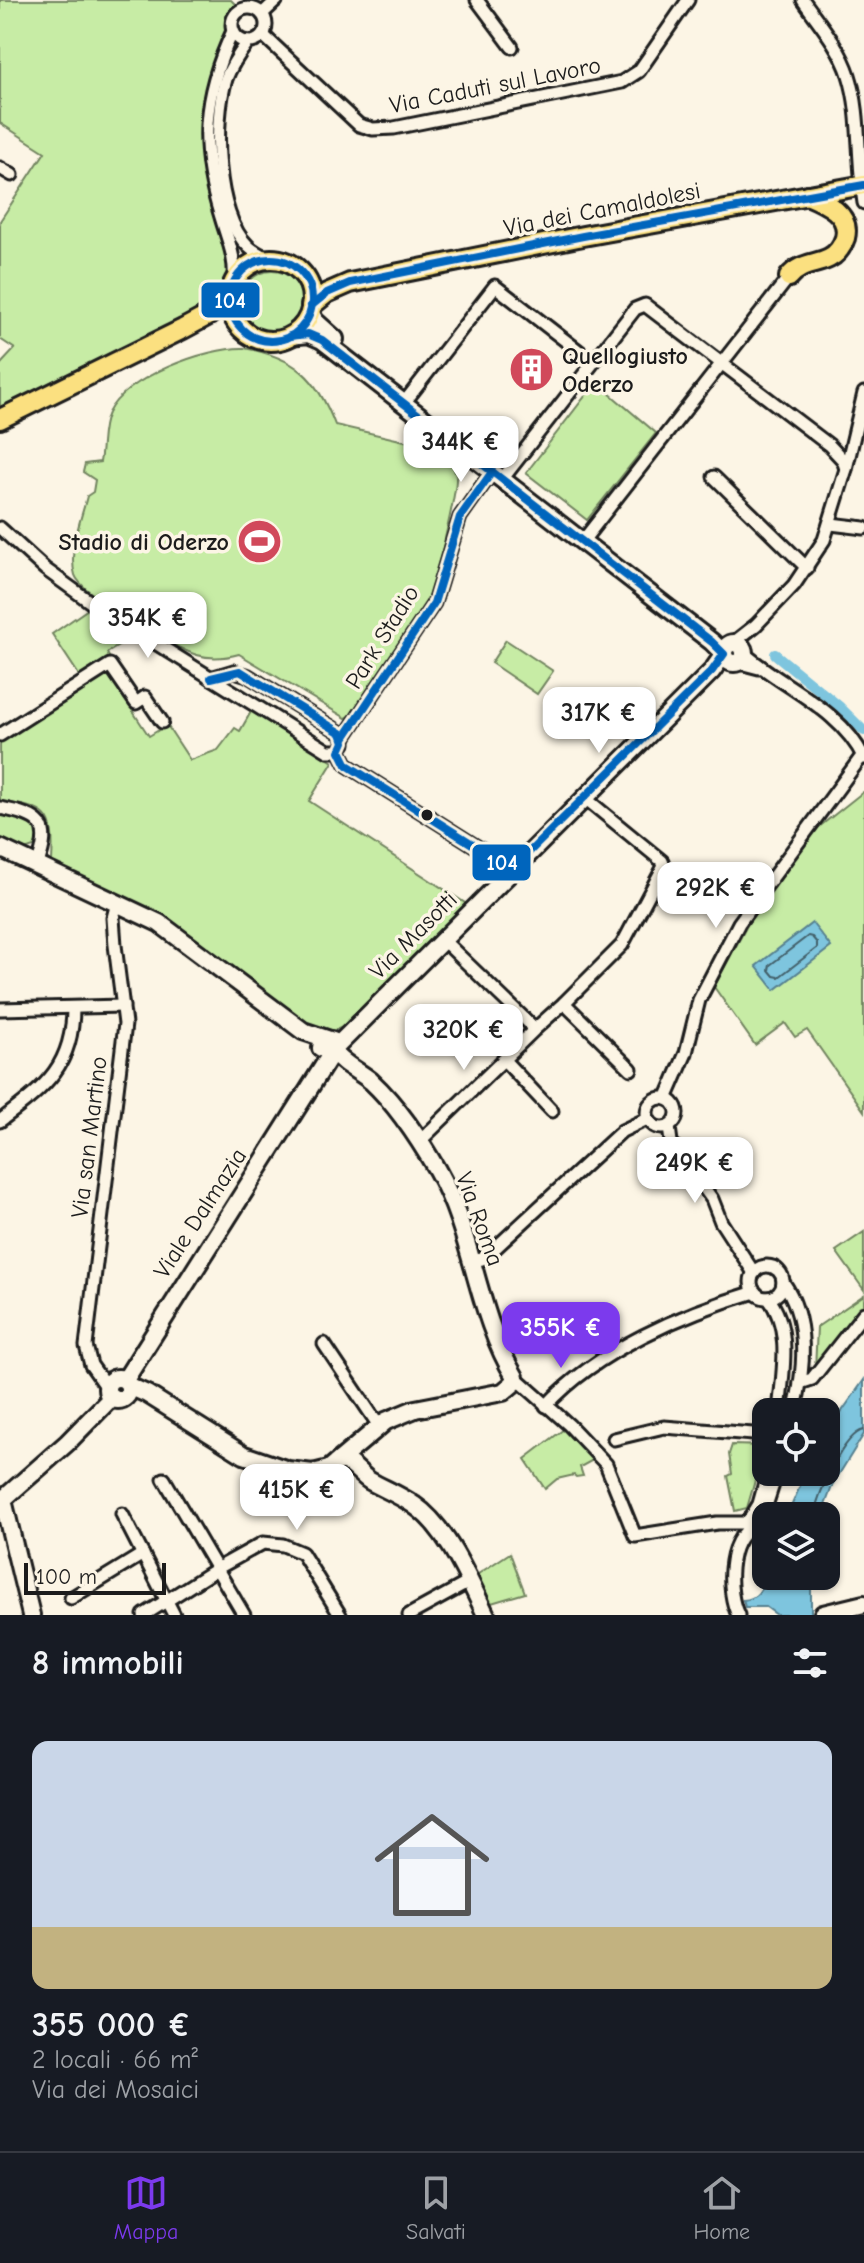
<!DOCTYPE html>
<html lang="it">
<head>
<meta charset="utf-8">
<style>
	body { margin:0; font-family:"Comic Neue",sans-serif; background:#242831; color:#f1f3f6; height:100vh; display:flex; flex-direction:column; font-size:30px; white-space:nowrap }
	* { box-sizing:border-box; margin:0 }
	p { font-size:26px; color:#9ea1a6 }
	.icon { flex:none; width:44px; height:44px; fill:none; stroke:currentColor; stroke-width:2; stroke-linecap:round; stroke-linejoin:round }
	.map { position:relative; height:1615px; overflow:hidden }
	.panel { display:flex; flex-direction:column; background:#171b24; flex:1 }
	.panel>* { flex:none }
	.controls { position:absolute; left:752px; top:1398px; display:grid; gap:16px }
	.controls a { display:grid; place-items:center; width:88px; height:88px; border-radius:16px; background:#171b24; box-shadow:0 2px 6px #0004; font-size:40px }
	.scale { position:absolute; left:24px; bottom:20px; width:142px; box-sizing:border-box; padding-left:8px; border:4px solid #1c1c1c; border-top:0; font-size:22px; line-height:28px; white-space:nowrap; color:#1c1c1c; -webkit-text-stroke:6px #fcf5e5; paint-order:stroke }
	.price { position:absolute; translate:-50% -68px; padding:0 18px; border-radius:16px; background:#fff; color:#222; font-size:26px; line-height:52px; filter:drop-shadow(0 2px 4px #0008) }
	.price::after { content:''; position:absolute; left:50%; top:48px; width:24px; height:18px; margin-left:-12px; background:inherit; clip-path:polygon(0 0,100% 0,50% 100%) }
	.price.current { background:#7c3aed; color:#fff }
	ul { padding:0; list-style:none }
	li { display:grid; align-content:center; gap:16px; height:424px; padding:0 32px }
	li+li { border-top:2px solid #363941 }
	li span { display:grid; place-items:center; height:248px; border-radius:16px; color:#555 }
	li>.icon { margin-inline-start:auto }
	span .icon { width:144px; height:144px; fill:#fffc; stroke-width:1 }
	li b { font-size:34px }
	h2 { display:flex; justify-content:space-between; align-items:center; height:96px; padding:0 32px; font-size:34px }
	.menu { display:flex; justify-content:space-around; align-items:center; height:112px; border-top:2px solid #363941; background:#171b24; font-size:22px; color:#9ea1a6 }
	.menu a { display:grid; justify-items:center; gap:4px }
	.menu .current { color:#7c3aed }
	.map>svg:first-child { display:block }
	.green { fill:#c7eca5; stroke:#728460; stroke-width:2 }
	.water { fill:#7ec5de; stroke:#578190; stroke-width:2 }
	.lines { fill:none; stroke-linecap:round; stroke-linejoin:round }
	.shore { stroke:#43606a; stroke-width:2 }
	.canal { stroke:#7ec5de; stroke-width:10 }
	.street-casing { stroke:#1c1c1c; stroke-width:17 }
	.secondary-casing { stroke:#1c1c1c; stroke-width:22 }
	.primary-casing { stroke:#1c1c1c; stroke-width:24 }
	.street { stroke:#fcf5e5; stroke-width:11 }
	.secondary { stroke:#fcf5e5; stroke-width:16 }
	.primary { stroke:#fbe080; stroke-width:18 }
	.bus-1-casing { stroke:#fcf5e5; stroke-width:14 }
	.bus-1 { stroke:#0065bd; stroke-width:8 }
	.bus-dot { fill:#1c1c1c; stroke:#fcf5e5; stroke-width:3 }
	.labels { text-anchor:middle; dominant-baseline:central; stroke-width:7; stroke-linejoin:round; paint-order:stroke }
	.street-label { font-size:24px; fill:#1c1c1c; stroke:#fcf5e5 }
	.poi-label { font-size:24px; font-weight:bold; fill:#1c1c1c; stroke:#fcf5e5; text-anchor:start }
	.line-badge { stroke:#fcf5e5; stroke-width:3 }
	.badge-label { font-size:22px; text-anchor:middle; font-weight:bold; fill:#fff }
</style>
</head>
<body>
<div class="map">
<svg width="864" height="1615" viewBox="0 0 864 1615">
	<rect width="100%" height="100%" fill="#fcf5e5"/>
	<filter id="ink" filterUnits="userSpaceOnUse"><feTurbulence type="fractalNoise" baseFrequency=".0125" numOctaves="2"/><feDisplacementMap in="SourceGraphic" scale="16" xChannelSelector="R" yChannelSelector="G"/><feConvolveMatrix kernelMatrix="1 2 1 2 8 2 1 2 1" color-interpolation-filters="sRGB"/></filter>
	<g filter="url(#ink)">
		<g class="green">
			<polygon points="0,0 231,0 241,10 234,18 220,59 205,138 234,282 230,298 85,376 0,407 0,365 15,349 0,339 0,221 45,152 0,123"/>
			<circle cx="272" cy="301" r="30"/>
			<path d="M244,348c51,9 73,29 91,77l100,23c10,6 19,16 21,29 1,13 -22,114 -29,126 -22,39 -51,75 -76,112l-5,3 -107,-64c-14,4 -28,5 -42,1 -22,-6 -116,-61 -122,-80 -7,-24 6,-55 12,-79l6,-4 2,-12 -12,-8 2,-8 15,-2c3,-16 1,-35 8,-49 17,-36 99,-66 136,-65z"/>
			<polygon points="596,382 656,433 587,520 526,473"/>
			<polygon points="91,607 135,636 107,653 110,659 81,678 52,634"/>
			<polygon points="506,640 553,671 537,694 491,663"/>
			<path d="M107,672l42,64 18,-11 23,35 28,-10 17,-22 5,3 12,-21 81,52 -24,39 159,104 -119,118c-16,11 -26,9 -44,3l-153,-116 -96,-44 -4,-5c3,-50 -5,-52 -52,-60v-60z"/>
			<polygon points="863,792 864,793 864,1111 807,1030 795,1037 785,1023 755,1045 714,987 766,890 814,831"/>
			<path d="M0,815c16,3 35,4 39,23l-5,9 -13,4 -21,-11z"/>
			<polygon points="864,1232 864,1290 836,1251"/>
			<polygon points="864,1295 864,1311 815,1370 817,1327"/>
			<polygon points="564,1429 593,1460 580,1467 583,1476 576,1477 574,1475 557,1479 545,1489 525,1459"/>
			<polygon points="732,1445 765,1446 747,1508 735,1511 728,1476 732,1474 729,1454"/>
			<polygon points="510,1553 525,1593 488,1604 475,1576"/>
		</g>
		<g class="water">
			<polygon points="812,923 831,947 775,990 756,966"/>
			<polygon points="864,1380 864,1434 833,1484 821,1516 787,1516 806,1472 826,1472 826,1434"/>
			<path d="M766,1576h45v39h-34l-11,-8h-21l-2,-7c15,-1 19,-11 23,-24z"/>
		</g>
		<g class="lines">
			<g class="shore">
				<polygon points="808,936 812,937 817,943 817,948 779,977 774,976 769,970 770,965"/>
				<path d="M814,1516c2,-19 30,-83 50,-86"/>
			</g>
			<polyline class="canal" points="775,654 840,707 864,731"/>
			<defs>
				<g id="street">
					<polyline points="477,0 512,47"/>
					<path d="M803,0c16,23 37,47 46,75 10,31 9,67 12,100"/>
					<circle cx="249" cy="25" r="17"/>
					<polyline points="262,14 277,0"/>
					<path d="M233,31c-31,65 -34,117 -12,186 7,24 15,40 13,65"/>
					<polyline points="263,35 359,125 373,129 394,128 622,82 639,71 688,0"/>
					<path d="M248,42c-9,12 -17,23 -22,37 -13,41 -11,136 22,167 6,6 13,9 21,13"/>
					<polyline points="0,168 12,175"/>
					<polyline points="863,196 864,203"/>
					<polyline points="404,403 495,286 593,362"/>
					<polyline points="507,473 635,309 645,305 829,445 843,460 846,469"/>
					<polyline points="714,477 807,568"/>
					<polyline points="831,524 864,528"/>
					<polyline points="0,528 45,569 93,604 328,751 340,751"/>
					<polyline points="582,542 789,277"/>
					<polyline points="733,643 756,625 794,585 824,540 846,469 864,393"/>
					<path d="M744,653c39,35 96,55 120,105"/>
					<polyline points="736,662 759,668"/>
					<polyline points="211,678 234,671 247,675 341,733 344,738 344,744"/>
					<polyline points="0,735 110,665 136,703 145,697 162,722"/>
					<polyline points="344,738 434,603 460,517 492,472"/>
					<polyline points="340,751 347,765 512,869"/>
					<path d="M0,808c41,8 53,15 37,58"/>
					<polyline points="443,940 535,1029 564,1003 631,1069"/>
					<polyline points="564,1003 622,945 664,866 662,861 585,798"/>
					<polyline points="0,1009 123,1006"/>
					<polyline points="503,1059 552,1111"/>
					<circle cx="662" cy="1113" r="15"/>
					<polyline points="666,1099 686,1053 699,1000 739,923 862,756"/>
					<path d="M0,1121c43,-33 73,-53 73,-113"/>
					<polyline points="669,1127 671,1142 712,1199 721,1222 754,1273"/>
					<polyline points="419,1142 535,1029"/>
					<polyline points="471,1261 482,1259 491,1252 622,1131 647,1119"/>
					<circle cx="767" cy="1282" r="16"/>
					<path d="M783,1282c26,37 22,88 11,130"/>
					<path d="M768,1298c25,31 14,77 11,114"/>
					<polyline points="324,1344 379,1426"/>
					<path d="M515,1377l54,48 37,39 29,72 82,-13h35v5c-26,12 -25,65 -14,87"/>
					<polyline points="800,1383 812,1379 864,1313"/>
					<polyline points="108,1389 91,1365 86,1346 125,1024 115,945 113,918 117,903"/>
					<path d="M546,1406c51,-56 138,-93 209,-114"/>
					<polyline points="614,1439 664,1427 766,1435"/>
					<polyline points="164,1479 244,1615"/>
					<polyline points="122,1514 174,1615"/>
					<polyline points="748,1522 759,1504 768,1472"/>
					<polyline points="753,1525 763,1515 777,1472"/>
					<polyline points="71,1598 143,1554"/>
					<polyline points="144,1615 218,1568 263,1543 283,1545 302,1553 340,1615"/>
					<polyline points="409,1615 471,1581"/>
				</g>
				<g id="secondary">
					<polyline points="310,312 315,321 335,339"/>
					<polyline points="290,336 308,334 322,340 712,642 724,654 712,671 334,1049"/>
					<circle cx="734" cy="653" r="10"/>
					<polyline points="0,848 159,923 303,1031 333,1041 335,1047 330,1052 321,1048 322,1042 326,1039"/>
					<circle cx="118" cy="1389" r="11"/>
					<path d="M125,1380l208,-329c9,13 26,20 38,30 27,25 48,58 66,89 37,65 39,143 78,207v5l-12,10 -88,17 -29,12 -57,48 -16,4 -25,-3 -44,-15 -97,-61 -18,-8"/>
					<path d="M340,1460c12,1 19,14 30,21 14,8 30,14 44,24 33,22 55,75 72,110"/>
					<polyline points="3,1500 31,1615"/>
					<polyline points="0,1502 67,1443 112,1397"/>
					<polyline points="823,1614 864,1604"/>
				</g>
				<g id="primary">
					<circle cx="271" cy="300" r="41"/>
					<path d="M789,277c11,-14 26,-12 40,-19 8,-4 13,-11 16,-20 6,-24 -19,-35 -38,-43"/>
					<polyline points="311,306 327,293 350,283 583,236 864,185"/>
					<polyline points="0,419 183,329 209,315 230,298"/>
				</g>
			</defs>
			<use href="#street" class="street-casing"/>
			<use href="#secondary" class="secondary-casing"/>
			<use href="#primary" class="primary-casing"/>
			<use href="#street" class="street"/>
			<use href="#secondary" class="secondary"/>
			<use href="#primary" class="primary"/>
			<defs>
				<g id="bus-1">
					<circle cx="271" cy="300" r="41"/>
					<polyline points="311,306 327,293 350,283 583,236 864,185"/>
					<polyline points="211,678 240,671 341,733 344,742 340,751 347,765 512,869 712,671 724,654 712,642 322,340 308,334 290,336"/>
					<polyline points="344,738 434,603 460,517 492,472"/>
				</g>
			</defs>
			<use href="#bus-1" class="bus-1-casing"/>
			<use href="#bus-1" class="bus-1"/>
		</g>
	</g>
	<defs>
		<symbol id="building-disc" viewBox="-11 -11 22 22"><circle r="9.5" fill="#d1495b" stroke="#fcf5e5"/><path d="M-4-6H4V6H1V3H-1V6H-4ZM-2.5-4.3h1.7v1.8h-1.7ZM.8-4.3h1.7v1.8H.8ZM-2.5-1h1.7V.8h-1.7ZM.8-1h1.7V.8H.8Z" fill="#fff"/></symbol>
		<symbol id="stadium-disc" viewBox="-11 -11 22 22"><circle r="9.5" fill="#d1495b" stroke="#fcf5e5"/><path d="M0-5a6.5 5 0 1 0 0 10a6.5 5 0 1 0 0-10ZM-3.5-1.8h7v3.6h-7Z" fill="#fff"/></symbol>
	</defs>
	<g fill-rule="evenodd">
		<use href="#building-disc" x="506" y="344" width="51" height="51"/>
		<use href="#stadium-disc" x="234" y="516" width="51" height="51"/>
	</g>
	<circle class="bus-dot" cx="427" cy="815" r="7"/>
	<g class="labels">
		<g class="street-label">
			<text transform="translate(495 85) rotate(-11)">Via Caduti sul Lavoro</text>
			<text transform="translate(602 209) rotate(-11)">Via dei Camaldolesi</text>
			<text transform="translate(382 637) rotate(-58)">Park Stadio</text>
			<text transform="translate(413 935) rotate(-45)">Via Masotti</text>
			<text transform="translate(89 1137) rotate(-83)">Via san Martino</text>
			<text transform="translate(200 1213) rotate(-57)">Viale Dalmazia</text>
			<text transform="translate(480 1219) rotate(70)">Via Roma</text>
		</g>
		<g class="poi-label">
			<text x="562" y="356">Quellogiusto<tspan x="562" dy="28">Oderzo</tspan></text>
			<text x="229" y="542" text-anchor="end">Stadio di Oderzo</text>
		</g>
	</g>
	<g class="line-badge">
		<rect x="200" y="281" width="61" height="38" rx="8" fill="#0065bd"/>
		<rect x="471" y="843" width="61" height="39" rx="8" fill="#0065bd"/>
	</g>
	<g class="badge-label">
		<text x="230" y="308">104</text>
		<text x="502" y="870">104</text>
	</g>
</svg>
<div class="controls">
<a><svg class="icon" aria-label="locate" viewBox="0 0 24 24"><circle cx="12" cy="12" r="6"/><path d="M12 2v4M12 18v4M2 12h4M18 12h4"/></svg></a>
<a><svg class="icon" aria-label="layers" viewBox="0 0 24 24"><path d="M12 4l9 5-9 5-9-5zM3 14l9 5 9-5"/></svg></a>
</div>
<div class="scale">100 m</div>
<b class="price" style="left:461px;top:484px">344K €</b>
<b class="price" style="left:148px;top:660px">354K €</b>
<b class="price" style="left:599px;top:755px">317K €</b>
<b class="price" style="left:716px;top:930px">292K €</b>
<b class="price" style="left:464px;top:1072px">320K €</b>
<b class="price" style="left:695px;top:1205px">249K €</b>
<b class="price current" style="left:561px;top:1370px">355K €</b>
<b class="price" style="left:297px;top:1532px">415K €</b>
</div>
<section class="panel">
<h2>8 immobili<svg class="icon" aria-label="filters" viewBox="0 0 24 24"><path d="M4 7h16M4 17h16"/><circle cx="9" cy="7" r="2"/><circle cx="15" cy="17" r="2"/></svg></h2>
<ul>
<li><span style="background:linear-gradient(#c9d6e8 75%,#c2b280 0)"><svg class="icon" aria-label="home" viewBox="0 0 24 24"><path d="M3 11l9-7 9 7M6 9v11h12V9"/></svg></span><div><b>355 000 €</b><p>2 locali · 66 m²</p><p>Via dei Mosaici</p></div></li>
</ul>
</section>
<nav class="menu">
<a class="current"><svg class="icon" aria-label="map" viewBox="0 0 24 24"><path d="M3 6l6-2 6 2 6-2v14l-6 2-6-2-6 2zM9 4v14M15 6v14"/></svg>Mappa</a>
<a><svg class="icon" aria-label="saved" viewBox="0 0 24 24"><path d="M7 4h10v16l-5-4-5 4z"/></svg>Salvati</a>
<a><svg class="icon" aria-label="home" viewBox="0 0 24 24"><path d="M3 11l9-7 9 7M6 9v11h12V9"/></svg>Home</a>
</nav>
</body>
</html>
